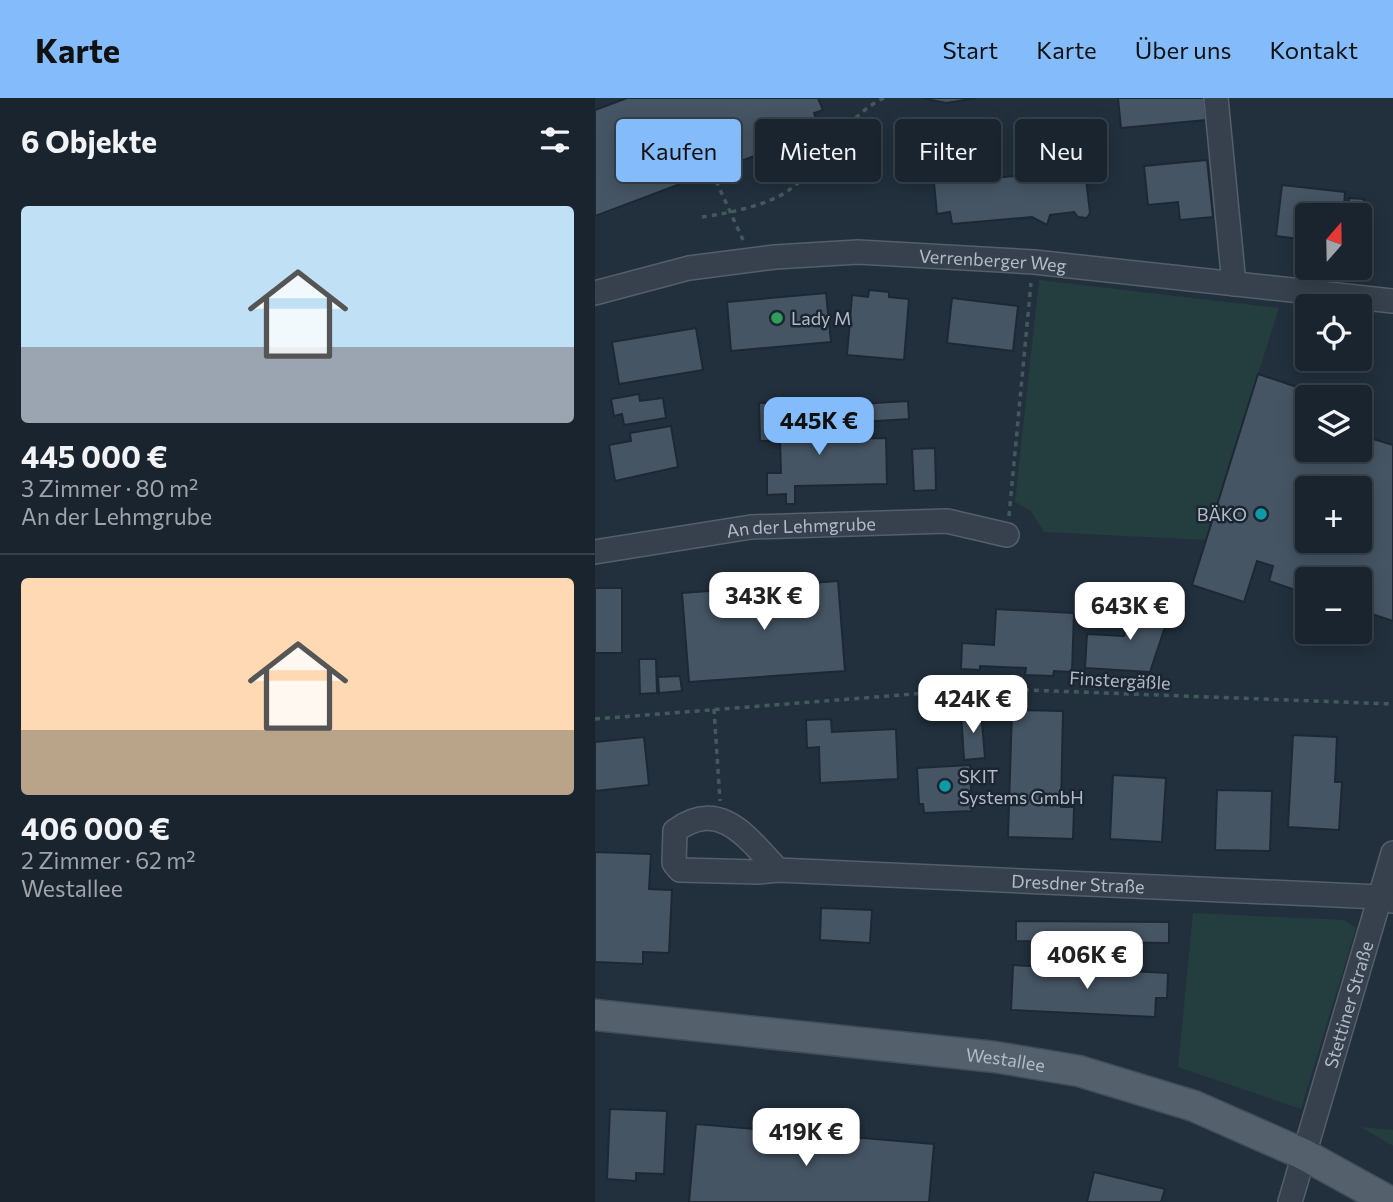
<!DOCTYPE html>
<html lang="de">
<head>
<meta charset="utf-8">
<style>
	body { margin:0; font-family:Commissioner,sans-serif; background:#27303a; color:#f1f3f6; height:100vh; display:flex; flex-direction:column; font-size:26px; white-space:nowrap }
	* { box-sizing:border-box; margin:0 }
	p { font-size:23px; color:#9fa4aa }
	.icon { flex:none; width:38px; height:38px; fill:none; stroke:currentColor; stroke-width:2; stroke-linecap:round; stroke-linejoin:round }
	.map { position:relative; flex:1; overflow:hidden }
	.drawer { display:flex; flex-direction:column; background:#1a242e; width:595px }
	.drawer>* { flex:none }
	.guide { position:absolute; left:21px; top:21px; width:665px; height:63px; display:flex; gap:14px }
	.needle { width:46px; rotate:20deg }
	.tools { position:absolute; left:700px; top:105px; display:grid; gap:14px }
	.tools a { display:grid; place-items:center; width:77px; height:77px; border-radius:7px; background:#1a242e; box-shadow:0 4px 18px #0003,0 0 0 2px #38414a; font-size:35px }
	.price { position:absolute; translate:-50% -60px; padding:0 16px; border-radius:14px; background:#fff; color:#222; font-size:23px; line-height:46px; filter:drop-shadow(0 2px 4px #0008) }
	.price::after { content:''; position:absolute; left:50%; top:42px; width:21px; height:16px; margin-left:-10px; background:inherit; clip-path:polygon(0 0,100% 0,50% 100%) }
	.price.selected { background:#84bbfb; color:#111 }
	ul { padding:0; list-style:none }
	li { display:grid; align-content:center; gap:14px; height:371px; padding:0 21px }
	li+li { border-top:2px solid #38414a }
	li span { display:grid; place-items:center; height:217px; border-radius:7px; color:#555 }
	li>.icon { margin-inline-start:auto }
	span .icon { width:126px; height:126px; fill:#fffc; stroke-width:1 }
	li b { font-size:30px }
	h2 { display:flex; justify-content:space-between; align-items:center; height:84px; padding:0 21px; font-size:30px }
	.tag { padding:0 24px; border-radius:7px; background:#1a242e; box-shadow:0 4px 18px #0003,0 0 0 2px #38414a; font-size:24px; line-height:63px }
	.tag.selected { background:#84bbfb; color:#111 }
	header { display:flex; align-items:center; gap:42px; box-sizing:border-box; height:98px; padding:0 35px; background:#84bbfb; color:#111 }
	header strong { font-size:33px }
	nav { display:flex; gap:38px; margin-inline-start:auto; font-size:24px }
	main { display:flex; flex:1; min-height:0 }
	.map>svg:first-child { display:block }
	.green { fill:#243d3e }
	.building { fill:#465564; stroke:#1d2834; stroke-width:2; fill-rule:evenodd }
	.lines { fill:none; stroke-linecap:round; stroke-linejoin:round }
	.minor-casing { stroke:#545f6b; stroke-width:26 }
	.major-casing { stroke:#424d59; stroke-width:33 }
	.path { stroke:#425a5b; stroke-width:3.5; stroke-dasharray:5 5; stroke-linecap:butt }
	.minor { stroke:#36414d; stroke-width:23 }
	.major { stroke:#54616d; stroke-width:30 }
	.leisure-dot { fill:#2e9e5b; stroke:#1b2632; stroke-width:2.5 }
	.culture-dot { fill:#0f9aa8; stroke:#1b2632; stroke-width:2.5 }
	.labels { text-anchor:middle; dominant-baseline:central; stroke-width:5; stroke-linejoin:round; paint-order:stroke }
	.street-label { font-size:18px; fill:#b2bcc9; stroke:#1b2632 }
	.poi-label { font-size:18px; fill:#b2bcc9; stroke:#1b2632; text-anchor:start }
</style>
</head>
<body>
<header>
<strong>Karte</strong>
<nav><a>Start</a><a>Karte</a><a>Über uns</a><a>Kontakt</a></nav>
</header>
<main>
<section class="drawer">
<h2>6 Objekte<svg class="icon" aria-label="filters" viewBox="0 0 24 24"><path d="M4 7h16M4 17h16"/><circle cx="9" cy="7" r="2"/><circle cx="15" cy="17" r="2"/></svg></h2>
<ul>
<li><span style="background:linear-gradient(#bfe0f5 65%,#9aa5b1 0)"><svg class="icon" aria-label="home" viewBox="0 0 24 24"><path d="M3 11l9-7 9 7M6 9v11h12V9"/></svg></span><div><b>445 000 €</b><p>3 Zimmer · 80 m²</p><p>An der Lehmgrube</p></div></li>
<li><span style="background:linear-gradient(#ffd9b3 70%,#b9a48a 0)"><svg class="icon" aria-label="home" viewBox="0 0 24 24"><path d="M3 11l9-7 9 7M6 9v11h12V9"/></svg></span><div><b>406 000 €</b><p>2 Zimmer · 62 m²</p><p>Westallee</p></div></li>
</ul>
</section>
<div class="map">
<svg width="798" height="1104" viewBox="0 0 798 1104">
	<rect width="100%" height="100%" fill="#22303d"/>
	<g class="green">
		<polygon points="444,182 684,210 611,442 449,434 436,413 420,404"/>
		<polygon points="598,815 749,822 761,830 706,1011 583,969"/>
		<polygon points="766,1029 798,1032 798,1048"/>
	</g>
	<g class="building">
		<polygon points="32,0 223,0 228,12 219,15 226,33 0,118 0,12"/>
		<polygon points="327,0 382,0 351,5"/>
		<polygon points="523,0 609,0 611,22 526,30"/>
		<polygon points="612,62 618,119 585,122 583,104 553,107 549,68"/>
		<polygon points="490,72 495,115 492,120 483,119 479,114 455,117 452,127 437,119 357,126 355,114 342,116 339,85"/>
		<polygon points="687,87 750,94 749,109 753,109 754,100 769,101 768,108 777,109 773,149 765,148 765,117 712,117 712,142 681,138"/>
		<polygon points="274,192 294,194 294,199 314,201 309,262 252,257 257,197 273,199"/>
		<polygon points="231,195 236,244 136,253 132,204"/>
		<polygon points="357,200 423,208 418,253 352,245"/>
		<polygon points="101,230 108,272 24,286 17,244"/>
		<path d="M663,276l42,14 -1,3 13,4 -5,2 -2,21 2,1v31h53v-15l33,10v176l-33,-11v-31h-53v15l-38,-13 4,-15 -16,-5 -13,41 -52,-17zM712,390h53v53h-53z"/>
		<polygon points="44,296 45,303 68,300 71,320 29,327 27,316 19,318 16,301"/>
		<polygon points="313,303 314,321 265,324 264,306"/>
		<polygon points="195,304 196,336 204,335 204,342 291,340 292,386 200,388 200,406 191,406 191,396 172,397 172,375 186,375 185,343 165,343 164,305"/>
		<polygon points="76,328 83,369 20,383 14,347 36,343 35,335"/>
		<polygon points="340,350 341,392 319,393 317,351"/>
		<polygon points="243,483 250,573 94,584 87,495"/>
		<polygon points="0,490 27,490 27,555 0,555 4,512 0,512"/>
		<rect x="0" y="490" width="27" height="65"/>
		<polygon points="541,501 576,511 555,574 490,570 492,536 529,538"/>
		<polygon points="401,511 479,515 477,574 459,573 458,578 430,577 431,570 385,568 385,572 366,571 367,545 399,547"/>
		<polygon points="44,561 61,561 62,595 45,596"/>
		<polygon points="85,578 87,593 64,595 63,579"/>
		<polygon points="386,612 390,660 369,662 366,614"/>
		<polygon points="417,612 468,613 466,709 479,709 478,741 413,739"/>
		<polygon points="236,621 237,634 301,631 303,681 225,685 224,649 212,650 211,622"/>
		<polygon points="698,637 742,639 740,684 747,684 744,732 693,729"/>
		<polygon points="49,639 54,687 0,693 0,644"/>
		<polygon points="375,667 377,713 329,715 328,706 324,706 322,670"/>
		<polygon points="518,677 571,680 567,744 515,741"/>
		<polygon points="622,692 677,693 675,753 620,752"/>
		<polygon points="0,754 56,756 54,791 77,792 74,855 48,854 48,866 0,864"/>
		<polygon points="226,810 277,812 275,845 225,842"/>
		<polygon points="421,823 574,824 574,845 421,843"/>
		<polygon points="418,867 573,875 572,900 561,900 560,919 416,912"/>
		<polygon points="15,1011 72,1013 69,1076 41,1075 41,1083 12,1081"/>
		<polygon points="101,1026 339,1046 334,1104 94,1104"/>
		<polygon points="499,1074 570,1091 566,1104 492,1104"/>
	</g>
	<g class="lines">
		<defs>
			<g id="minor">
				<polyline points="621,0 639,186"/>
				<path id="s1" d="M0,195l94,-25 86,-11 83,-5 176,10 359,39"/>
				<path id="s2" d="M0,454l156,-25 196,-6 60,14"/>
				<path id="s3" d="M183,772c-30,-31 -57,-73 -103,-39l-1,32 6,7 78,2 20,-2 602,27 13,4"/>
				<path id="s4" d="M695,1104l103,-349"/>
			</g>
			<g id="major">
				<path id="s5" d="M0,917l400,42 84,14 115,35 109,48 87,48"/>
			</g>
		</defs>
		<use href="#minor" class="minor-casing"/>
		<use href="#major" class="major-casing"/>
		<g class="path">
			<polyline points="117,74 148,142"/>
			<path d="M107,119c24,-3 67,-12 87,-27 37,-27 53,-72 95,-92"/>
			<polyline points="414,418 436,185"/>
			<polyline points="119,611 125,703"/>
			<polyline points="0,621 357,593 432,592 798,606"/>
		</g>
		<use href="#minor" class="minor"/>
		<use href="#major" class="major"/>
	</g>
	<circle class="leisure-dot" cx="182" cy="220" r="7"/>
	<g class="culture-dot">
		<circle cx="666" cy="416" r="7"/>
		<circle cx="350" cy="688" r="7"/>
	</g>
	<g class="labels">
		<g class="street-label">
			<text stroke="none"><textPath href="#s1" startOffset="402">Verrenberger Weg</textPath></text>
			<text stroke="none"><textPath href="#s2" startOffset="208">An der Lehmgrube</textPath></text>
			<text transform="translate(525 582) rotate(3)">Finstergäßle</text>
			<text stroke="none"><textPath href="#s3" startOffset="565">Dresdner Straße</textPath></text>
			<text stroke="none"><textPath href="#s4" startOffset="206">Stettiner Straße</textPath></text>
			<text stroke="none"><textPath href="#s5" startOffset="413">Westallee</textPath></text>
		</g>
		<g class="poi-label">
			<text x="196" y="220">Lady M</text>
			<text x="652" y="416" text-anchor="end">BÄKO</text>
			<text x="364" y="678">SKIT<tspan x="364" dy="21">Systems GmbH</tspan></text>
		</g>
	</g>
</svg>
<div class="tools">
<a><svg class="needle" viewBox="-14 -14 28 28"><path d="M0-13l5 13h-10z" fill="#e53935"/><path d="M0 13l5-13h-10z" fill="#9fa4aa"/></svg></a>
<a><svg class="icon" aria-label="locate" viewBox="0 0 24 24"><circle cx="12" cy="12" r="6"/><path d="M12 2v4M12 18v4M2 12h4M18 12h4"/></svg></a>
<a><svg class="icon" aria-label="layers" viewBox="0 0 24 24"><path d="M12 4l9 5-9 5-9-5zM3 14l9 5 9-5"/></svg></a>
<a>+</a>
<a>−</a>
</div>
<b class="price selected" style="left:224px;top:359px">445K €</b>
<b class="price" style="left:169px;top:534px">343K €</b>
<b class="price" style="left:535px;top:544px">643K €</b>
<b class="price" style="left:378px;top:637px">424K €</b>
<b class="price" style="left:492px;top:893px">406K €</b>
<b class="price" style="left:211px;top:1070px">419K €</b>
<div class="guide">
<a class="tag selected">Kaufen</a>
<a class="tag">Mieten</a>
<a class="tag">Filter</a>
<a class="tag">Neu</a>
</div>
</div>
</main>
</body>
</html>
